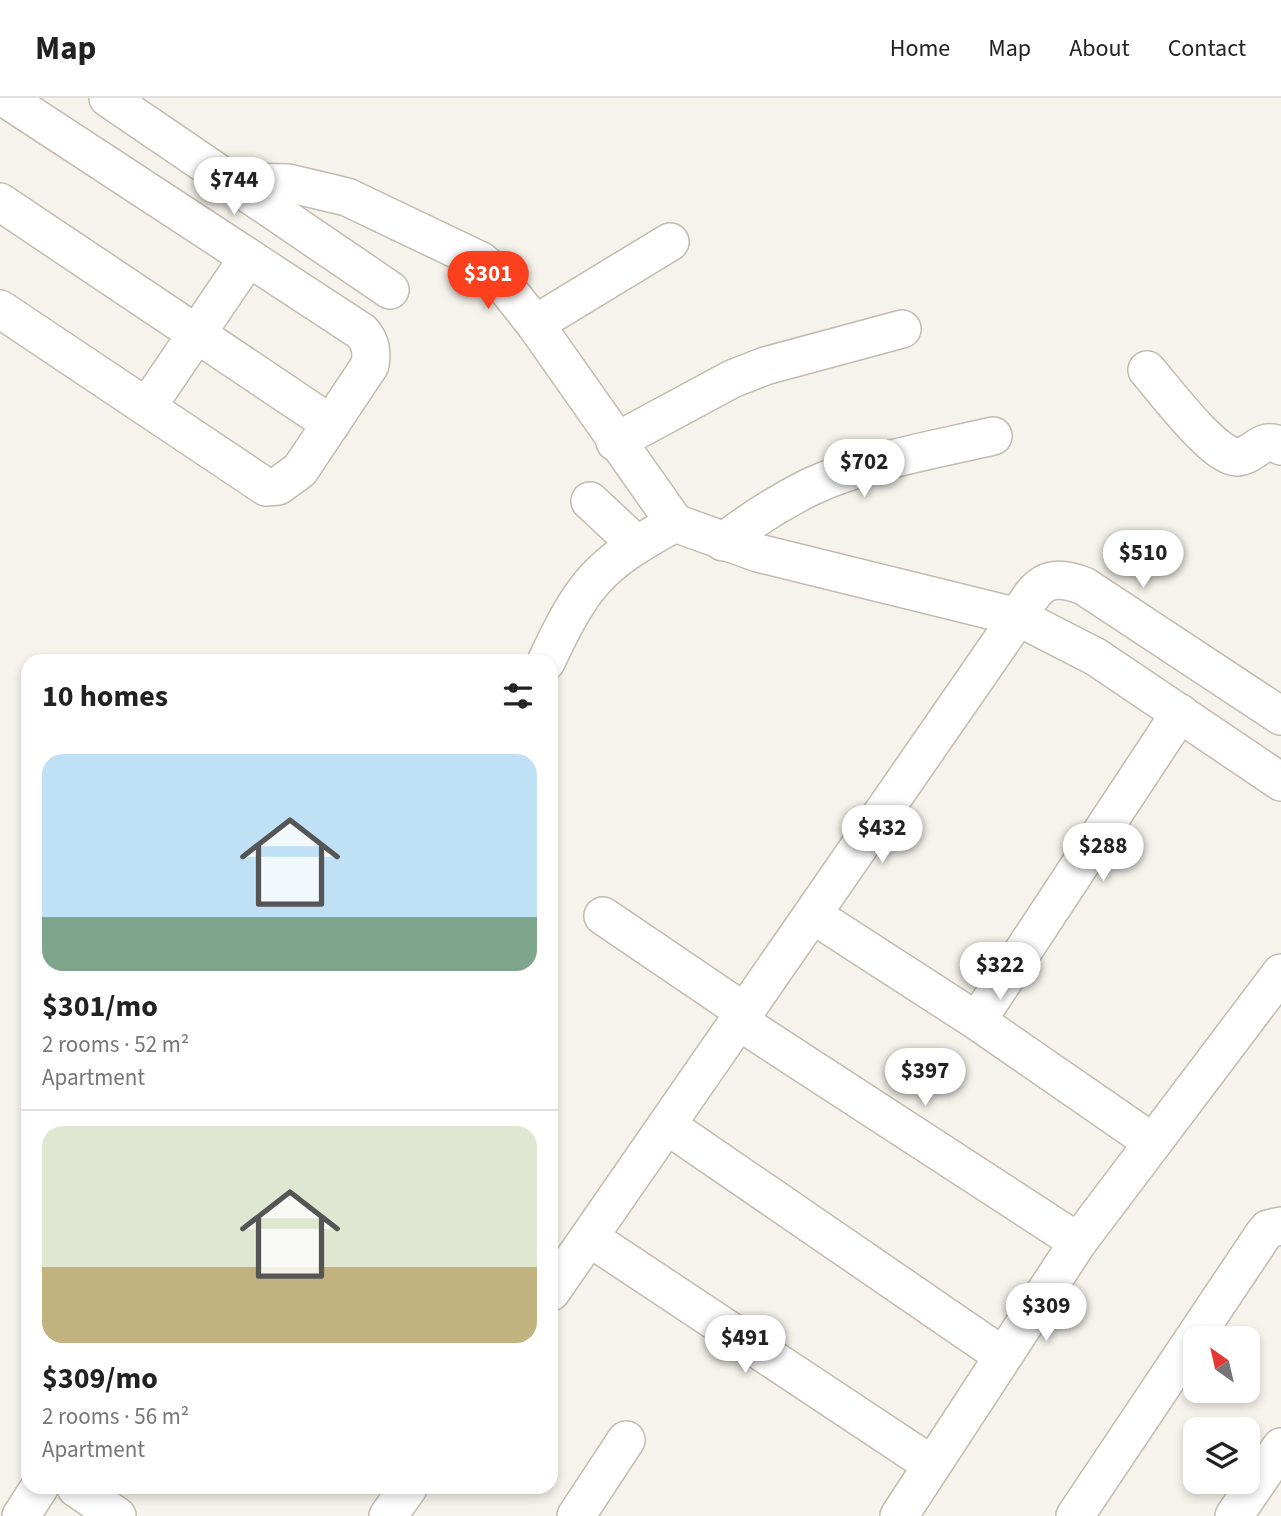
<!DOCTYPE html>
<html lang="en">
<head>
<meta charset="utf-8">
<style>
	body { margin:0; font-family:"Source Sans 3",sans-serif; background:#f2f2f2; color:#222; height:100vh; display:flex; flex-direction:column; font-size:26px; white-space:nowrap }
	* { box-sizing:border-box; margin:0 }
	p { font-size:23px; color:#767676 }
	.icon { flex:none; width:38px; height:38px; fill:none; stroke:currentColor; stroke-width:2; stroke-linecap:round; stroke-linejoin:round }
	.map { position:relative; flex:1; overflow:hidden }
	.sheet { position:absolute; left:21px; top:556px; width:537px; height:840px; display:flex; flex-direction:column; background:#fff; border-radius:21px; box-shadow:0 4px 10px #0003 }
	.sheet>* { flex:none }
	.needle { width:46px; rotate:326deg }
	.buttons { position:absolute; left:1183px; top:1228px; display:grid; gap:14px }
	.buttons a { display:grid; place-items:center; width:77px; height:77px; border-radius:14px; background:#fff; box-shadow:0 4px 10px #0003; font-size:35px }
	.price { position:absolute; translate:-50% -60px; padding:0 16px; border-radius:24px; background:#fff; color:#222; font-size:23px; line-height:46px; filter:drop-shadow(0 2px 4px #0008) }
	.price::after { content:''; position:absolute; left:50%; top:42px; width:21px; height:16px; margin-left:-10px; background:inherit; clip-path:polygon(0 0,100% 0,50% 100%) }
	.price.active { background:#fc3f1d; color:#fff }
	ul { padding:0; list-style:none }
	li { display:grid; align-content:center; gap:14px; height:371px; padding:0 21px }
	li+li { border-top:2px solid #e0e0e0 }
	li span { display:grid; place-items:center; height:217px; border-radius:21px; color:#555 }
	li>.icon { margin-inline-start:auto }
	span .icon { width:126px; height:126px; fill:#fffc; stroke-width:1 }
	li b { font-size:30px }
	h2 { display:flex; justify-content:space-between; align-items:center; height:84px; padding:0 21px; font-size:30px }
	header { display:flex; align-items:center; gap:42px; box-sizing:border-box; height:98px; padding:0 35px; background:#fff; border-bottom:2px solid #e0e0e0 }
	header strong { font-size:33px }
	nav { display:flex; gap:38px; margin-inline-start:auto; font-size:24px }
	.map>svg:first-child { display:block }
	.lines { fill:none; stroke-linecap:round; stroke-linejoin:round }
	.minor-casing { stroke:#c2bbae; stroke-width:40 }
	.minor { stroke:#fff; stroke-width:37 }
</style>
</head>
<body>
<header>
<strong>Map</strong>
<nav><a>Home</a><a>Map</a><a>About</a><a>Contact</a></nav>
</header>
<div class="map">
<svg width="1281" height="1418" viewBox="0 0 1281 1418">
	<rect width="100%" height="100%" fill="#f6f3ec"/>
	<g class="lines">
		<defs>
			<g id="minor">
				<polyline points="108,0 390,192"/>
				<polyline points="234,84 288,85 347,99 481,163 493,173 535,226 675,425"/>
				<polyline points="0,104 331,326"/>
				<path d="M0,211l266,178 12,-1 22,-16 70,-105c2,-14 1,-22 -8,-33l-357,-234"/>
				<polyline points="535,226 670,144"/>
				<path d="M1147,272c16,18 67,87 90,87 18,-1 24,-22 44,-11"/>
				<polyline points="147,309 248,160"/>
				<polyline points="615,344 732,281 765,268 902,231"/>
				<polyline points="590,403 636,446"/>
				<path d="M723,444c27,-21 57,-40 87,-55 56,-26 123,-37 183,-51"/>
				<path d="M546,564c37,-79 52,-97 129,-139l83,30 260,64c18,-31 28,-46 66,-31l197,130"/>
				<polyline points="813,817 977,923 1152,1044"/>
				<polyline points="603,818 746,915"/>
				<polyline points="977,923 1180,615"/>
				<polyline points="740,924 1078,1144"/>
				<polyline points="668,1028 1003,1258"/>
				<polyline points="590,1140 932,1367"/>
				<polyline points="551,1194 1018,519 1096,559 1281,684"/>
				<polyline points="76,1390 117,1418"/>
				<polyline points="21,1418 39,1390"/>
				<polyline points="388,1418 408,1390"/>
				<polyline points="576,1418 626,1342"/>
				<polyline points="899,1418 1078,1144 1281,875"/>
				<polyline points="1075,1418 1263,1137 1268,1131 1281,1128"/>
				<polyline points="1234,1418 1281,1349"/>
			</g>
		</defs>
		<use href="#minor" class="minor-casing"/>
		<use href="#minor" class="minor"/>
	</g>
</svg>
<div class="buttons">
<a><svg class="needle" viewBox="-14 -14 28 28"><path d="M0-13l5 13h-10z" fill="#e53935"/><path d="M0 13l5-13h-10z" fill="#767676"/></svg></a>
<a><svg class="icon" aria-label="layers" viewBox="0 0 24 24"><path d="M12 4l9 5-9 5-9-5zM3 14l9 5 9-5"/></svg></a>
</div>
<b class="price" style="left:234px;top:119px">$744</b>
<b class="price active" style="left:488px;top:213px">$301</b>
<b class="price" style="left:864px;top:401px">$702</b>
<b class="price" style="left:1143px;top:492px">$510</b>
<b class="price" style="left:882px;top:767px">$432</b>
<b class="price" style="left:1103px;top:785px">$288</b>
<b class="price" style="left:1000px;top:904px">$322</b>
<b class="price" style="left:925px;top:1010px">$397</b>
<b class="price" style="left:1046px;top:1245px">$309</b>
<b class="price" style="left:745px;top:1277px">$491</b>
<section class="sheet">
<h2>10 homes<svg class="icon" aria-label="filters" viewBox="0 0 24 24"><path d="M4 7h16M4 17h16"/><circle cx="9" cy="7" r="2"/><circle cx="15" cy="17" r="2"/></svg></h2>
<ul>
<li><span style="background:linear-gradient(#bfe0f5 75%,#7fa58c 0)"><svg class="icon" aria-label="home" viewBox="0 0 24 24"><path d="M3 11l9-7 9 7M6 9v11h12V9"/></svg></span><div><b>$301/mo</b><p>2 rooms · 52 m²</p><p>Apartment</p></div></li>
<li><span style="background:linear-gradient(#dfe7d0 65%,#c2b280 0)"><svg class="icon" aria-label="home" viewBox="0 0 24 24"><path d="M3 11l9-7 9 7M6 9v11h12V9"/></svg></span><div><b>$309/mo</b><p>2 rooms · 56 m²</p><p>Apartment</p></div></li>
</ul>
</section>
</div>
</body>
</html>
